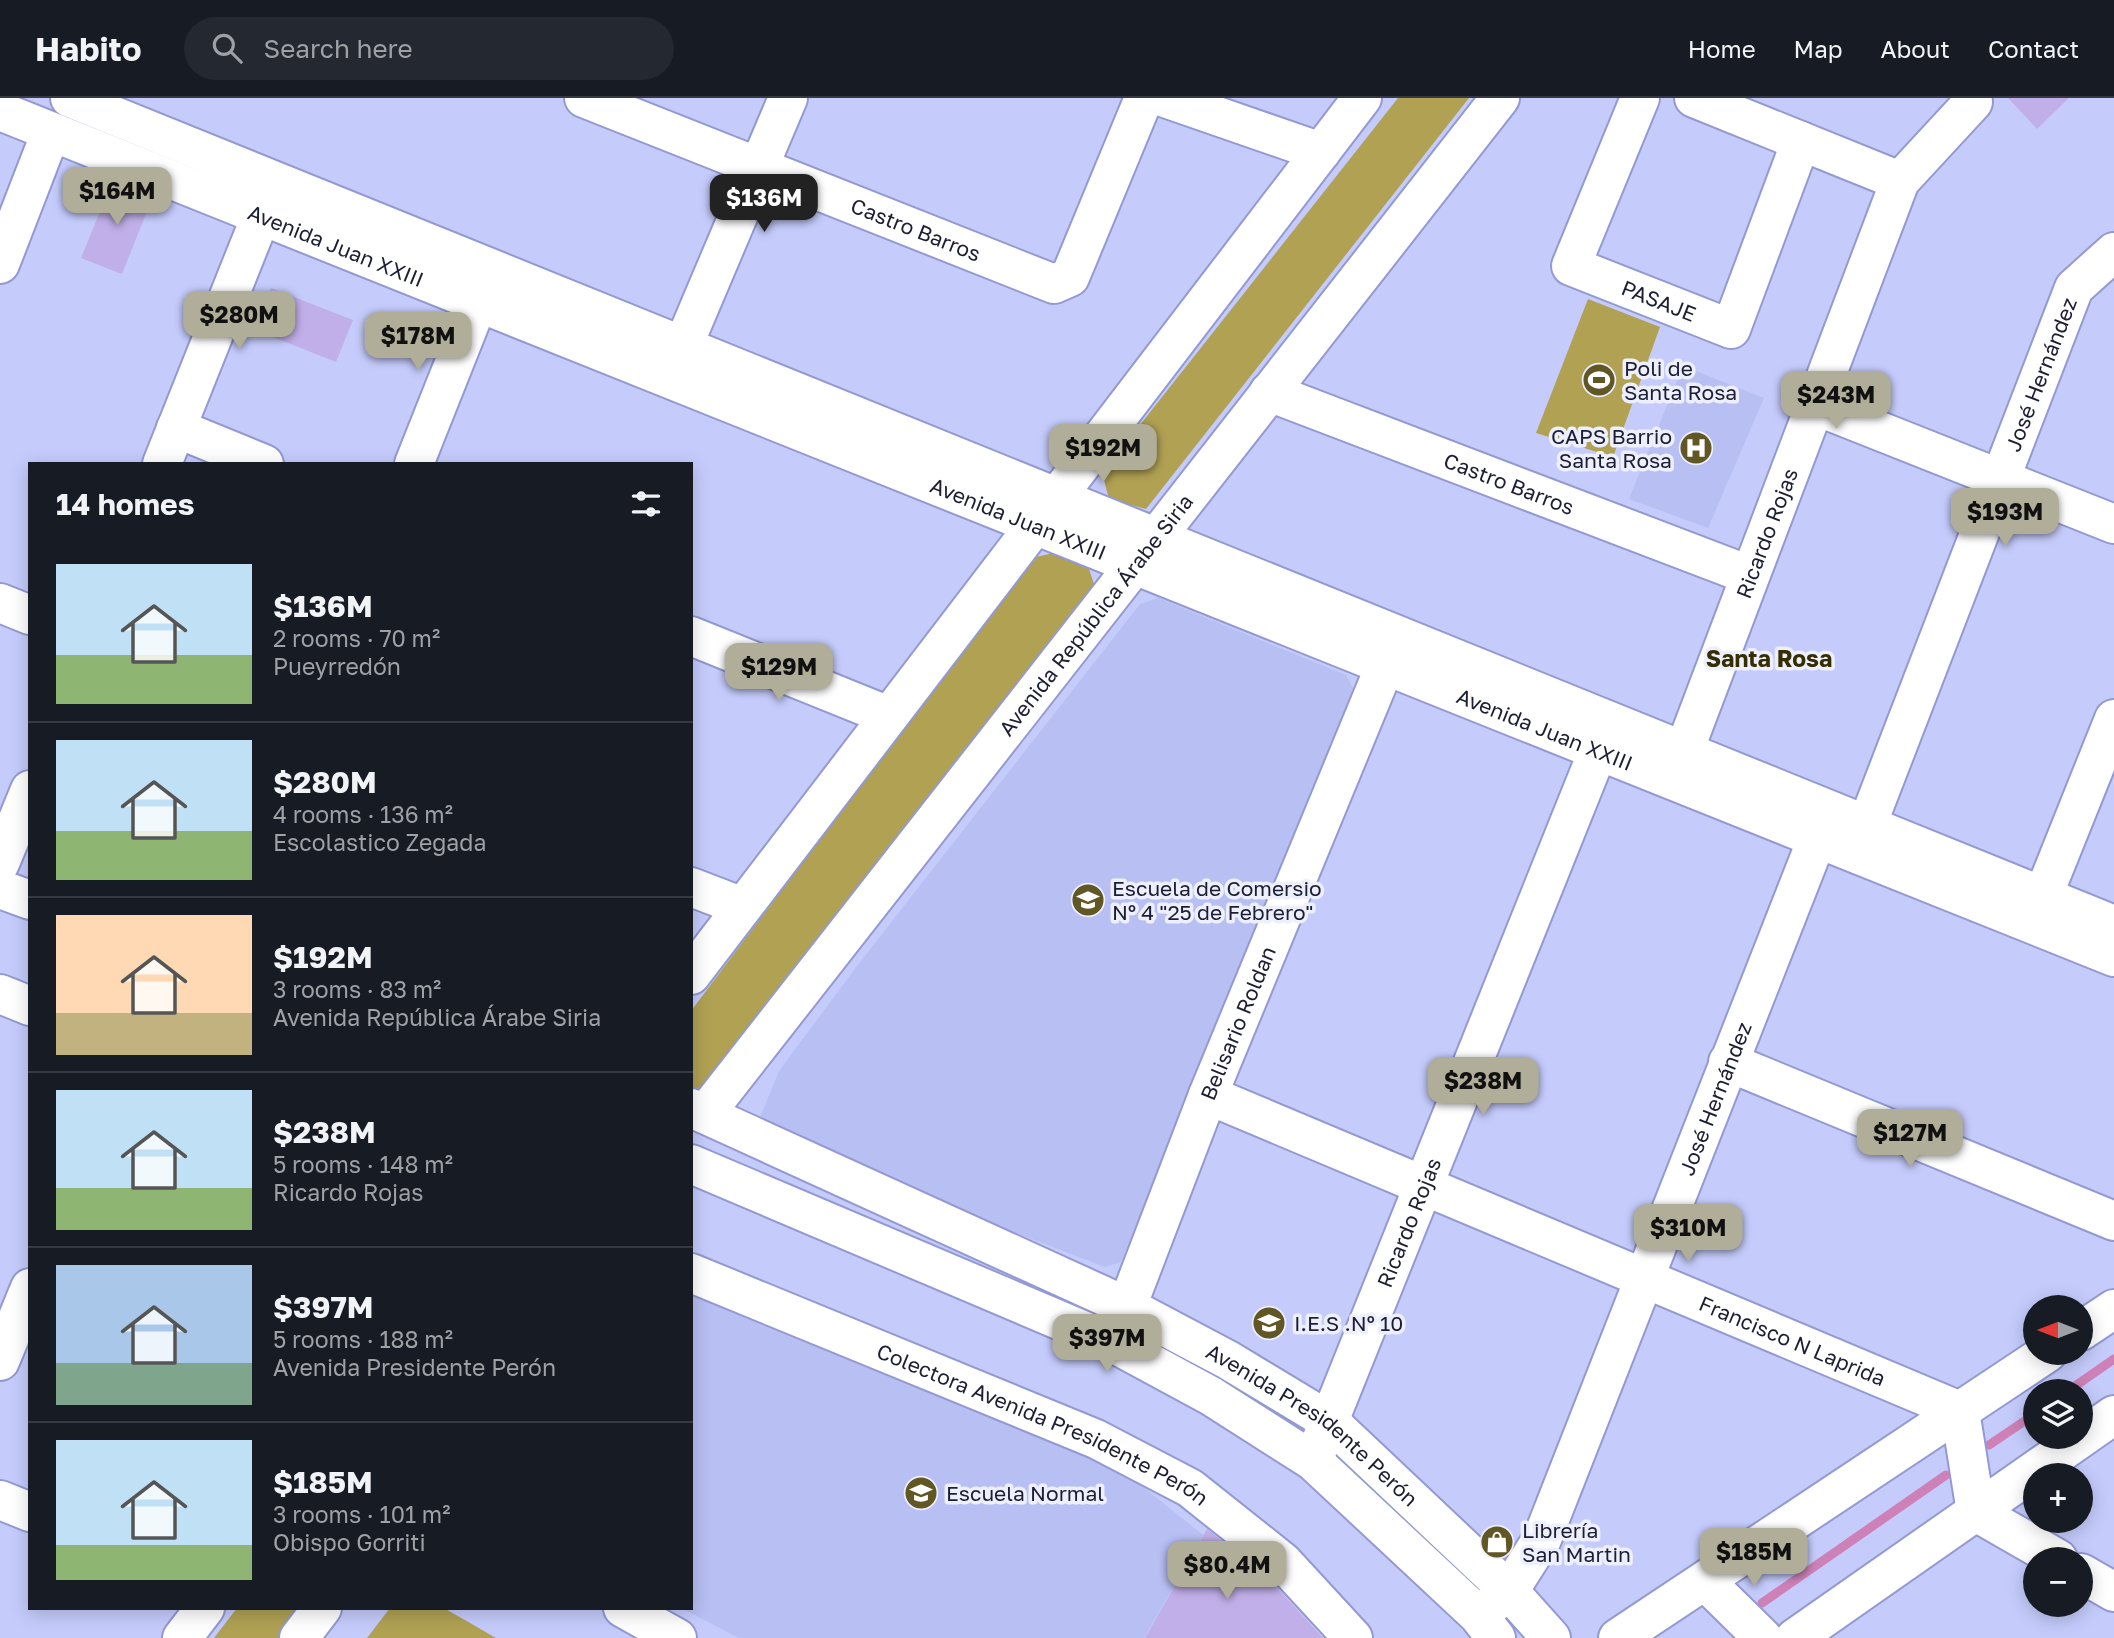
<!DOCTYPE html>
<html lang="en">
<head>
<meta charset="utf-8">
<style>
	body { margin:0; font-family:"Golos Text",sans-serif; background:#242831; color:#f1f3f6; height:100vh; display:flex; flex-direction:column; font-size:26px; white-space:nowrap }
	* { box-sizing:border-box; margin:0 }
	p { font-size:23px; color:#9ea1a6 }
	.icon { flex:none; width:38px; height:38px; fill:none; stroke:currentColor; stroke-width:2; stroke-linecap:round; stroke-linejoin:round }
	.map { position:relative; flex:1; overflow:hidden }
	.panel { position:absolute; left:28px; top:364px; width:665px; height:1148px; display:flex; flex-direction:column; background:#171b24; border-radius:0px; box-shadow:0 4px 18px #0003 }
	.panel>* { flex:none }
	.needle { width:46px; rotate:270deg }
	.tools { position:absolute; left:2023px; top:1197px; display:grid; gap:14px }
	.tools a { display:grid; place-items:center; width:70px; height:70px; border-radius:50%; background:#171b24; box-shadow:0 4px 18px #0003; font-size:35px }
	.price { position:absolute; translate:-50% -60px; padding:0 16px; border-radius:14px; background:#b0ad98; color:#111; font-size:23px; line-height:46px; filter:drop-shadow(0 2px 4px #0008) }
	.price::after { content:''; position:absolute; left:50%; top:42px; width:21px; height:16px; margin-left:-10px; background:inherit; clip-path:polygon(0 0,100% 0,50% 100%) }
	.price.current { background:#222; color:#fff }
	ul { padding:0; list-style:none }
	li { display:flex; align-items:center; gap:21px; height:175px; padding:0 28px }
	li+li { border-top:2px solid #363941 }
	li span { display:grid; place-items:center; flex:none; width:196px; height:140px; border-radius:0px; color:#555 }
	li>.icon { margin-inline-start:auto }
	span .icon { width:84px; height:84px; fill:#fffc; stroke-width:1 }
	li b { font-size:30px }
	h2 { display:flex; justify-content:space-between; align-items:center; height:84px; padding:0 28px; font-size:30px }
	header { display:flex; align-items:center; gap:42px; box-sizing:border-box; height:98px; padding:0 35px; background:#171b24; border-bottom:2px solid #363941 }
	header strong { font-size:33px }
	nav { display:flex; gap:38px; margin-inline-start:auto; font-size:24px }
	.search { width:490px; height:63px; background:#242831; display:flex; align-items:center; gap:18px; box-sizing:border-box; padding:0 24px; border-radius:38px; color:#9ea1a6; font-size:26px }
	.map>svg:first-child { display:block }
	.built { fill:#b7bff3 }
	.green { fill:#b0a153 }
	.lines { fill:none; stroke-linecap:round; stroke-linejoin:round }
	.stream { stroke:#cd81b7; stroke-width:9 }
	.building { fill:#c1afe9 }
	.minor-casing { stroke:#9299d3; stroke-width:42 }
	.major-casing { stroke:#9299d3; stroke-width:42 }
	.minor { stroke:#fff; stroke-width:38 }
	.major { stroke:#fff; stroke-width:38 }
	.labels { text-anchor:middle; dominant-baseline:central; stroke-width:7; stroke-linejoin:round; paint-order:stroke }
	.street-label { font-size:21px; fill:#1c1e34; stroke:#edeffc }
	.poi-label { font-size:21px; fill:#1c1e34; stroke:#edeffc; text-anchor:start }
	.neighbourhood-label { font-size:23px; font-weight:bold; fill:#362e03; stroke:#edeffc }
</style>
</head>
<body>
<header>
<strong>Habito</strong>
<div class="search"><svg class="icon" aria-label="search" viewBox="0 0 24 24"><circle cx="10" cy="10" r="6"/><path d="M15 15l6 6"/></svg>Search here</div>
<nav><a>Home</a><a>Map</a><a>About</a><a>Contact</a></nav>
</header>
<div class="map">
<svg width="2114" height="1540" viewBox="0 0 2114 1540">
	<rect width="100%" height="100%" fill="#c5ccfc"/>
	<g class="built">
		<polygon points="1683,268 1764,300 1708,430 1629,401"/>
		<polygon points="1158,500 1346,577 1353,590 1121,1164 1105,1169 998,1128 756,1029 779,973 857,868 1140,506"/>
		<polygon points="691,1187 1098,1353 1203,1437 1144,1540 739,1540 681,1510 691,1510"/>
	</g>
	<g class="green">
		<polygon points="1398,0 1469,0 1146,411 1109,401 1102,375"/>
		<polygon points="1588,201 1660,229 1613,359 1536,335"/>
		<polygon points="1063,453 1086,462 1095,489 699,998 691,996 691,913 1031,460"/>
		<polygon points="237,1510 306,1510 284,1540 214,1540"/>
		<polygon points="390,1510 444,1510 496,1540 367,1540"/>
	</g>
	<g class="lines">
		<g class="stream">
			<polyline points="2068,1293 2114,1261"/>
			<polyline points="1989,1347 2035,1316"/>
			<polyline points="1762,1505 1946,1377"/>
		</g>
	</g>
	<g class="building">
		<polygon points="2008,0 2069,0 2037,31"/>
		<polygon points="113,82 153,98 122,176 81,160"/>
		<polygon points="271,190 353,222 336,264 253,231"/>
		<polygon points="1207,1431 1269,1481 1323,1540 1145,1540"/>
	</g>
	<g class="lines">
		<defs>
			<g id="minor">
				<polyline points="70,0 2114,827"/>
				<path id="s1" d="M584,0l470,186 16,-7 74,-179"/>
				<polyline points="1165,0 1321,54"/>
				<path id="s2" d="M1640,0l-69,168 160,63 70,-188"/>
				<polyline points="1694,0 1900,83"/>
				<path id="s3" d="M0,13l2114,846"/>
				<polyline points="0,166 51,34"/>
				<polyline points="683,248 788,0"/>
				<path id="s4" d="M1269,294l480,183"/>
				<polyline points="1814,307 2114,426"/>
				<polyline points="176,330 264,366"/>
				<polyline points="162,366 261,118"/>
				<polyline points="414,366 478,205"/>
				<polyline points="0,505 30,517"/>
				<polyline points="691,538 889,618"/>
				<path id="s5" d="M1684,653l216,-570 73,-79"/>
				<path id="s6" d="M1867,727l207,-537 40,-36"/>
				<polyline points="0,765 30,692"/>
				<polyline points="691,789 743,809"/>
				<polyline points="0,791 30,802"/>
				<polyline points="2043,798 2114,621"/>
				<polyline points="691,877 1362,0"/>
				<polyline points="0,896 30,908"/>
				<polyline points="1728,964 2114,1123"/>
				<path id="s7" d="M1208,997l752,316 16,101 82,47"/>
				<path id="s8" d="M705,1016l795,-1016"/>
				<path id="s9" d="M691,1175l405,166 94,49 93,74 70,76"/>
				<polyline points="2081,1233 2114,1211"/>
				<path id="s10" d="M1115,1240l93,-243 177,-429"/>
				<polyline points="0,1263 30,1190"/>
				<path id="s11" d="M1313,1363l285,-710"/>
				<polyline points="0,1402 30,1414"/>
				<polyline points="2081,1475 2114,1494"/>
				<polyline points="1705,1483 1763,1540"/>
				<polyline points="623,1510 677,1540"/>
				<path id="s12" d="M1482,1514l27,-21 33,-52 275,-700"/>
				<polyline points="1618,1540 2047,1255"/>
				<polyline points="1795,1540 2114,1317"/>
			</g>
			<g id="major">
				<path id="s13" d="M691,1010l437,199 100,53 101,61 180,170 42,47"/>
				<polyline points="691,1066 1113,1245 1211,1298 1313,1363 1478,1517 1496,1540"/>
				<polyline points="182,1540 205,1510"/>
				<polyline points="299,1540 322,1510"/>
			</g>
		</defs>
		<use href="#minor" class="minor-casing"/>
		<use href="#major" class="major-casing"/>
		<use href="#minor" class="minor"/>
		<use href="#major" class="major"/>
	</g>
	<defs>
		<symbol id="stadium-disc" viewBox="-11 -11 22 22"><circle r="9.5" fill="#615724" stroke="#edeffc"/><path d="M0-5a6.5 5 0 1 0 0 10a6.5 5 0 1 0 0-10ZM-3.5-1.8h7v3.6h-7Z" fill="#fff"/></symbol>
		<symbol id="hospital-disc" viewBox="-11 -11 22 22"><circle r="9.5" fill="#615724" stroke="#edeffc"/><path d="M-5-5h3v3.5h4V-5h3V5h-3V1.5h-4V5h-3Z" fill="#fff"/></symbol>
		<symbol id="school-disc" viewBox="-11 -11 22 22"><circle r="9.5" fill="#615724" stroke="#edeffc"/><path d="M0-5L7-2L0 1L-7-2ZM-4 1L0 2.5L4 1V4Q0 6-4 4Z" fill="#fff"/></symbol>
		<symbol id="shop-disc" viewBox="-11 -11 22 22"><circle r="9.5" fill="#615724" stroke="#edeffc"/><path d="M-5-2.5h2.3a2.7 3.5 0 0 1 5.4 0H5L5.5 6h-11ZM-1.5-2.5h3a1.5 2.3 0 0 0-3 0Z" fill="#fff"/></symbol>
	</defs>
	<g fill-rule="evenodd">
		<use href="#stadium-disc" x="1580" y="263" width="38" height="38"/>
		<use href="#hospital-disc" x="1677" y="331" width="38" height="38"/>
		<use href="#school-disc" x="1069" y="783" width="38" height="38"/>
		<use href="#school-disc" x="1250" y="1206" width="38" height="38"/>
		<use href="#school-disc" x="902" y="1376" width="38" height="38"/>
		<use href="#shop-disc" x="1478" y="1425" width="38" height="38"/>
	</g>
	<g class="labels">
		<g class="street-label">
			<text stroke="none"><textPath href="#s1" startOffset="357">Castro Barros</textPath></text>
			<text stroke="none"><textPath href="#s3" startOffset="362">Avenida Juan XXIII</textPath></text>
			<text stroke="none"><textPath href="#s2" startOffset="276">PASAJE</textPath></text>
			<text stroke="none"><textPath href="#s6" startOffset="483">José Hernández</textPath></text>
			<text stroke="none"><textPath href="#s4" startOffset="257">Castro Barros</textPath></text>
			<text stroke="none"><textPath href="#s3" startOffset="1097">Avenida Juan XXIII</textPath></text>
			<text stroke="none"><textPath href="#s5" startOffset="233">Ricardo Rojas</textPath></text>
			<text stroke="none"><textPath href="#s8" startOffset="634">Avenida República Árabe Siria</textPath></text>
			<text stroke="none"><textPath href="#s3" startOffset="1664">Avenida Juan XXIII</textPath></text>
			<text stroke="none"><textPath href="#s10" startOffset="338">Belisario Roldan</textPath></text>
			<text stroke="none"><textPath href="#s12" startOffset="569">José Hernández</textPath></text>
			<text stroke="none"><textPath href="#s11" startOffset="257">Ricardo Rojas</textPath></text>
			<text stroke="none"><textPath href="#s7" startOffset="634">Francisco N Laprida</textPath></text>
			<text stroke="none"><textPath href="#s9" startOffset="383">Colectora Avenida Presidente Perón</textPath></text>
			<text stroke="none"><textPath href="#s13" startOffset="700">Avenida Presidente Perón</textPath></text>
		</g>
		<g class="poi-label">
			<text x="1624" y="270">Poli de<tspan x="1624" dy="24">Santa Rosa</tspan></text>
			<text x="1672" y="338" text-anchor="end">CAPS Barrio<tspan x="1672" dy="24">Santa Rosa</tspan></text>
			<text x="1112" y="790">Escuela de Comersio<tspan x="1112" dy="24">Nº 4 "25 de Febrero"</tspan></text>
			<text x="1294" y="1225">I.E.S .Nº 10</text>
			<text x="946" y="1395">Escuela Normal</text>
			<text x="1522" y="1432">Librería<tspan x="1522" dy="24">San Martin</tspan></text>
		</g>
		<g class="neighbourhood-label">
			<text x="1769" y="560">Santa Rosa</text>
		</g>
	</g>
</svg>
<div class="tools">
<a><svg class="needle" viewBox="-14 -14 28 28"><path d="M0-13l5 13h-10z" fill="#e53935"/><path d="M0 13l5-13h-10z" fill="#9ea1a6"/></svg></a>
<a><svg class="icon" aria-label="layers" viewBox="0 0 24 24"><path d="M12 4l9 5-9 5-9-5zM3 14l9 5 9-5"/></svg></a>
<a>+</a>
<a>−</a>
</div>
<b class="price" style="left:117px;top:129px">$164M</b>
<b class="price current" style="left:764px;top:136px">$136M</b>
<b class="price" style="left:239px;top:253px">$280M</b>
<b class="price" style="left:418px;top:274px">$178M</b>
<b class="price" style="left:1836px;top:333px">$243M</b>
<b class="price" style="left:1103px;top:386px">$192M</b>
<b class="price" style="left:2005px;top:450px">$193M</b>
<b class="price" style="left:779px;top:605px">$129M</b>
<b class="price" style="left:1483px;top:1019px">$238M</b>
<b class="price" style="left:1910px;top:1071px">$127M</b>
<b class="price" style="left:1688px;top:1166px">$310M</b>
<b class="price" style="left:1107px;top:1276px">$397M</b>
<b class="price" style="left:1754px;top:1490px">$185M</b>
<b class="price" style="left:1227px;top:1503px">$80.4M</b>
<section class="panel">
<h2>14 homes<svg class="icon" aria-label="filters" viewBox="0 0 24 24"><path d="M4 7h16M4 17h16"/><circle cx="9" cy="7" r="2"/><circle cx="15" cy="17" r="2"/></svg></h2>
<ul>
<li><span style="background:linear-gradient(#bfe0f5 65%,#8fb573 0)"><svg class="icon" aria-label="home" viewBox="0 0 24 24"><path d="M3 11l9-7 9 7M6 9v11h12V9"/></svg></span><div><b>$136M</b><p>2 rooms · 70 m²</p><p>Pueyrredón</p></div></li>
<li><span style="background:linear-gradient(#bfe0f5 65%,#8fb573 0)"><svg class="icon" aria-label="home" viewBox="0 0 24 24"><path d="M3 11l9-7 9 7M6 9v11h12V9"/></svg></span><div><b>$280M</b><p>4 rooms · 136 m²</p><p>Escolastico Zegada</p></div></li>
<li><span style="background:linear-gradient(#ffd9b3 70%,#c2b280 0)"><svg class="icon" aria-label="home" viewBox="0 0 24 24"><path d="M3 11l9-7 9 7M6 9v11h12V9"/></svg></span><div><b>$192M</b><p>3 rooms · 83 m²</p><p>Avenida República Árabe Siria</p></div></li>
<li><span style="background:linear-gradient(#bfe0f5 70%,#8fb573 0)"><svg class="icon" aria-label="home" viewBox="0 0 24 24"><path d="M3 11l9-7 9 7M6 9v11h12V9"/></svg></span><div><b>$238M</b><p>5 rooms · 148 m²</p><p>Ricardo Rojas</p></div></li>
<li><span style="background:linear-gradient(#a9c7e8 70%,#7fa58c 0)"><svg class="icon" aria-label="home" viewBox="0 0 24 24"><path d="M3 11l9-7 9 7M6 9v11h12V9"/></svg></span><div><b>$397M</b><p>5 rooms · 188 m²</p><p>Avenida Presidente Perón</p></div></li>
<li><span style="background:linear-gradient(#bfe0f5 75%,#8fb573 0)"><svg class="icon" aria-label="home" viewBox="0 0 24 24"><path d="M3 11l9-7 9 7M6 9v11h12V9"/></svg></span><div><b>$185M</b><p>3 rooms · 101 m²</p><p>Obispo Gorriti</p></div></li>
</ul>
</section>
</div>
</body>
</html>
